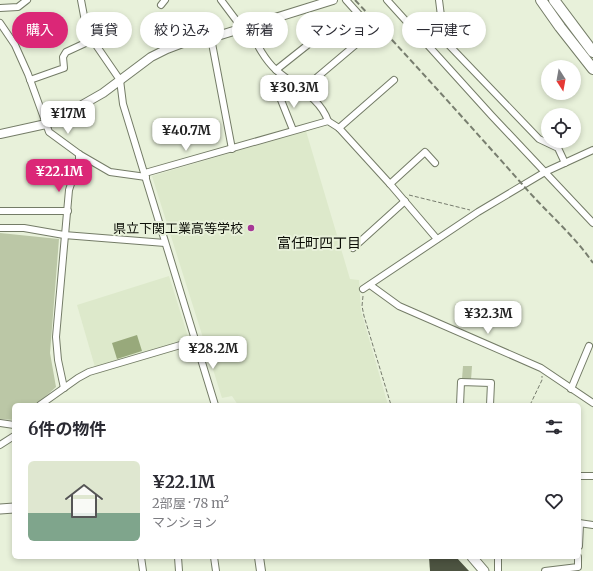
<!DOCTYPE html>
<html lang="ja">
<head>
<meta charset="utf-8">
<style>
	body { margin:0; font-family:Merriweather,"Noto Sans JP",serif; background:#f7f7f7; color:#2b2b33; height:100vh; display:flex; flex-direction:column; font-size:15px; white-space:nowrap }
	* { box-sizing:border-box; margin:0 }
	p { font-size:13px; color:#7c7c81 }
	.icon { flex:none; width:22px; height:22px; fill:none; stroke:currentColor; stroke-width:2; stroke-linecap:round; stroke-linejoin:round }
	.map { position:relative; flex:1; overflow:hidden }
	.panel { position:absolute; left:12px; top:403px; width:569px; height:156px; display:flex; flex-direction:column; background:#fff; border-radius:6px; box-shadow:0 2px 6px #0003 }
	.panel>* { flex:none }
	.hud { position:absolute; left:12px; top:12px; width:569px; height:36px; display:flex; gap:8px }
	.needle { width:26px; rotate:169deg }
	.fabs { position:absolute; left:541px; top:60px; display:grid; gap:8px }
	.fabs a { display:grid; place-items:center; width:40px; height:40px; border-radius:50%; background:#fff; box-shadow:0 2px 6px #0003; font-size:20px }
	.price { position:absolute; translate:-50% -34px; padding:0 9px; border-radius:8px; background:#fff; color:#222; font-size:13px; line-height:26px; filter:drop-shadow(0 1px 2px #0008) }
	.price::after { content:''; position:absolute; left:50%; top:24px; width:12px; height:9px; margin-left:-6px; background:inherit; clip-path:polygon(0 0,100% 0,50% 100%) }
	.price.on { background:#db2777; color:#fff }
	ul { padding:0; list-style:none }
	li { display:flex; align-items:center; gap:12px; height:100px; padding:0 16px }
	li span { display:grid; place-items:center; flex:none; width:112px; height:80px; border-radius:6px; color:#555 }
	li>.icon { margin-inline-start:auto }
	span .icon { width:48px; height:48px; fill:#fffc; stroke-width:1 }
	li b { font-size:17px }
	h2 { display:flex; justify-content:space-between; align-items:center; height:48px; padding:0 16px; font-size:17px }
	.tag { padding:0 14px; border-radius:18px; background:#fff; box-shadow:0 2px 6px #0003; font-size:14px; line-height:36px }
	.tag.on { background:#db2777; color:#fff }
	.map>svg:first-child { display:block }
	.built { fill:#dde9cb }
	.green { fill:#bbc7a6 }
	.water { fill:#98a97b }
	.building { fill:#4d5441 }
	.lines { fill:none; stroke-linecap:round; stroke-linejoin:round }
	.minor-casing { stroke:#747c67; stroke-width:8 }
	.tertiary-casing { stroke:#747c67; stroke-width:10 }
	.secondary-casing { stroke:#747c67; stroke-width:11 }
	.trunk-casing { stroke:#747c67; stroke-width:12 }
	.path { stroke:#767b6d; stroke-width:1; stroke-dasharray:4 2; stroke-linecap:butt }
	.minor { stroke:#fff; stroke-width:6 }
	.tertiary { stroke:#fff; stroke-width:8 }
	.secondary { stroke:#fff; stroke-width:9 }
	.trunk { stroke:#fff; stroke-width:10 }
	.rail { stroke:#787e6f; stroke-width:2; stroke-dasharray:6 3; stroke-linecap:butt }
	.poi-dot { fill:#a63896; stroke:#e8f1da; stroke-width:1.5 }
	.labels { text-anchor:middle; dominant-baseline:central; stroke-width:4; stroke-linejoin:round; paint-order:stroke }
	.poi-label { font-size:13px; fill:#0c0e07; stroke:#e8f1da; text-anchor:end }
	.neighbourhood-label { font-size:14px; fill:#0c0e07; stroke:#e8f1da }
</style>
</head>
<body>
<div class="map">
<svg width="593" height="571" viewBox="0 0 593 571">
	<rect width="100%" height="100%" fill="#e8f1da"/>
	<g class="built">
		<polygon points="306,131 350,279 359,280 361,311 388,405 238,405 232,396 222,398 152,176"/>
		<polygon points="169,276 191,346 97,374 77,305"/>
	</g>
	<g class="green">
		<polygon points="0,233 59,239 50,353 56,387 36,405 14,405 14,420 0,419"/>
		<polygon points="463,366 472,366 471,380 462,379"/>
	</g>
	<polygon class="water" points="137,335 142,351 117,359 112,343"/>
	<polygon class="building" points="429,557 456,557 469,571 430,571"/>
	<g class="lines">
		<defs>
			<g id="minor">
				<polyline points="81,0 87,32 120,80 123,104 215,405"/>
				<polyline points="221,0 242,28"/>
				<polyline points="387,0 492,116 593,223"/>
				<polyline points="439,0 444,40 539,139 558,148 565,163"/>
				<polyline points="161,5 165,0"/>
				<polyline points="0,8 18,7 27,0"/>
				<polyline points="0,23 15,45 28,74 49,132 79,154 110,172 146,177"/>
				<path d="M248,26c8,16 15,32 28,44 18,16 44,27 52,51"/>
				<polyline points="211,38 232,149"/>
				<polyline points="276,70 339,20"/>
				<polyline points="30,80 64,68 63,57 66,52 92,40"/>
				<polyline points="302,90 373,30 346,0"/>
				<polyline points="279,95 293,130"/>
				<polyline points="339,128 394,80"/>
				<polyline points="145,173 328,121 339,128 390,184 437,239"/>
				<polyline points="390,184 425,152 435,163"/>
				<polyline points="0,211 68,211"/>
				<polyline points="0,228 24,228 64,235 165,243"/>
				<polyline points="353,248 405,201"/>
				<polyline points="370,285 399,306 541,368 593,403"/>
				<polyline points="363,289 478,212 545,172 593,150"/>
				<polyline points="64,388 58,360 56,337 69,190 79,160 79,154"/>
				<polyline points="571,389 589,346"/>
				<polyline points="40,405 78,378 89,372 194,341"/>
				<polyline points="460,405 461,382 491,383 490,405"/>
				<polyline points="0,423 14,425"/>
				<polyline points="0,445 14,436"/>
				<polyline points="579,476 593,476"/>
				<polyline points="579,523 593,525"/>
				<polyline points="579,546 580,524"/>
				<polyline points="141,557 143,571"/>
				<polyline points="178,557 179,571"/>
				<polyline points="214,557 216,571"/>
				<polyline points="498,557 498,571"/>
				<polyline points="545,571 578,567 578,557"/>
			</g>
			<g id="tertiary">
				<polyline points="0,134 46,124 54,121 103,93 151,57 167,49 188,41 211,38 333,0"/>
				<polyline points="259,557 261,571"/>
			</g>
			<g id="secondary">
				<polyline points="0,509 14,508"/>
				<polyline points="472,557 484,571"/>
			</g>
			<g id="trunk">
				<polyline points="541,0 560,27 593,69"/>
				<polyline points="554,0 593,52"/>
			</g>
		</defs>
		<use href="#minor" class="minor-casing"/>
		<use href="#tertiary" class="tertiary-casing"/>
		<use href="#secondary" class="secondary-casing"/>
		<use href="#trunk" class="trunk-casing"/>
		<g class="path">
			<polyline points="409,195 470,210"/>
			<polyline points="363,296 362,306 364,316 391,405"/>
			<polyline points="530,405 542,380 542,376"/>
		</g>
		<use href="#minor" class="minor"/>
		<use href="#tertiary" class="tertiary"/>
		<use href="#secondary" class="secondary"/>
		<use href="#trunk" class="trunk"/>
		<path class="rail" d="M355,0c57,61 112,122 167,184 23,27 51,50 71,79"/>
	</g>
	<circle class="poi-dot" cx="251" cy="228" r="4"/>
	<g class="labels">
		<g class="poi-label">
			<text x="243" y="228">県立下関工業高等学校</text>
		</g>
		<g class="neighbourhood-label">
			<text x="319" y="243">富任町四丁目</text>
		</g>
	</g>
</svg>
<div class="fabs">
<a><svg class="needle" viewBox="-14 -14 28 28"><path d="M0-13l5 13h-10z" fill="#e53935"/><path d="M0 13l5-13h-10z" fill="#7c7c81"/></svg></a>
<a><svg class="icon" aria-label="locate" viewBox="0 0 24 24"><circle cx="12" cy="12" r="6"/><path d="M12 2v4M12 18v4M2 12h4M18 12h4"/></svg></a>
</div>
<b class="price" style="left:294px;top:109px">¥30.3M</b>
<b class="price" style="left:68px;top:135px">¥17M</b>
<b class="price" style="left:186px;top:152px">¥40.7M</b>
<b class="price on" style="left:59px;top:193px">¥22.1M</b>
<b class="price" style="left:488px;top:335px">¥32.3M</b>
<b class="price" style="left:213px;top:370px">¥28.2M</b>
<div class="hud">
<a class="tag on">購入</a>
<a class="tag">賃貸</a>
<a class="tag">絞り込み</a>
<a class="tag">新着</a>
<a class="tag">マンション</a>
<a class="tag">一戸建て</a>
</div>
<section class="panel">
<h2>6件の物件<svg class="icon" aria-label="filters" viewBox="0 0 24 24"><path d="M4 7h16M4 17h16"/><circle cx="9" cy="7" r="2"/><circle cx="15" cy="17" r="2"/></svg></h2>
<ul>
<li><span style="background:linear-gradient(#dfe7d0 65%,#7fa58c 0)"><svg class="icon" aria-label="home" viewBox="0 0 24 24"><path d="M3 11l9-7 9 7M6 9v11h12V9"/></svg></span><div><b>¥22.1M</b><p>2部屋 · 78 m²</p><p>マンション</p></div><svg class="icon" aria-label="heart" viewBox="0 0 24 24"><path d="M12 20l-8-8c-3-5 5-10 8-4 3-6 11-1 8 4z"/></svg></li>
</ul>
</section>
</div>
</body>
</html>
